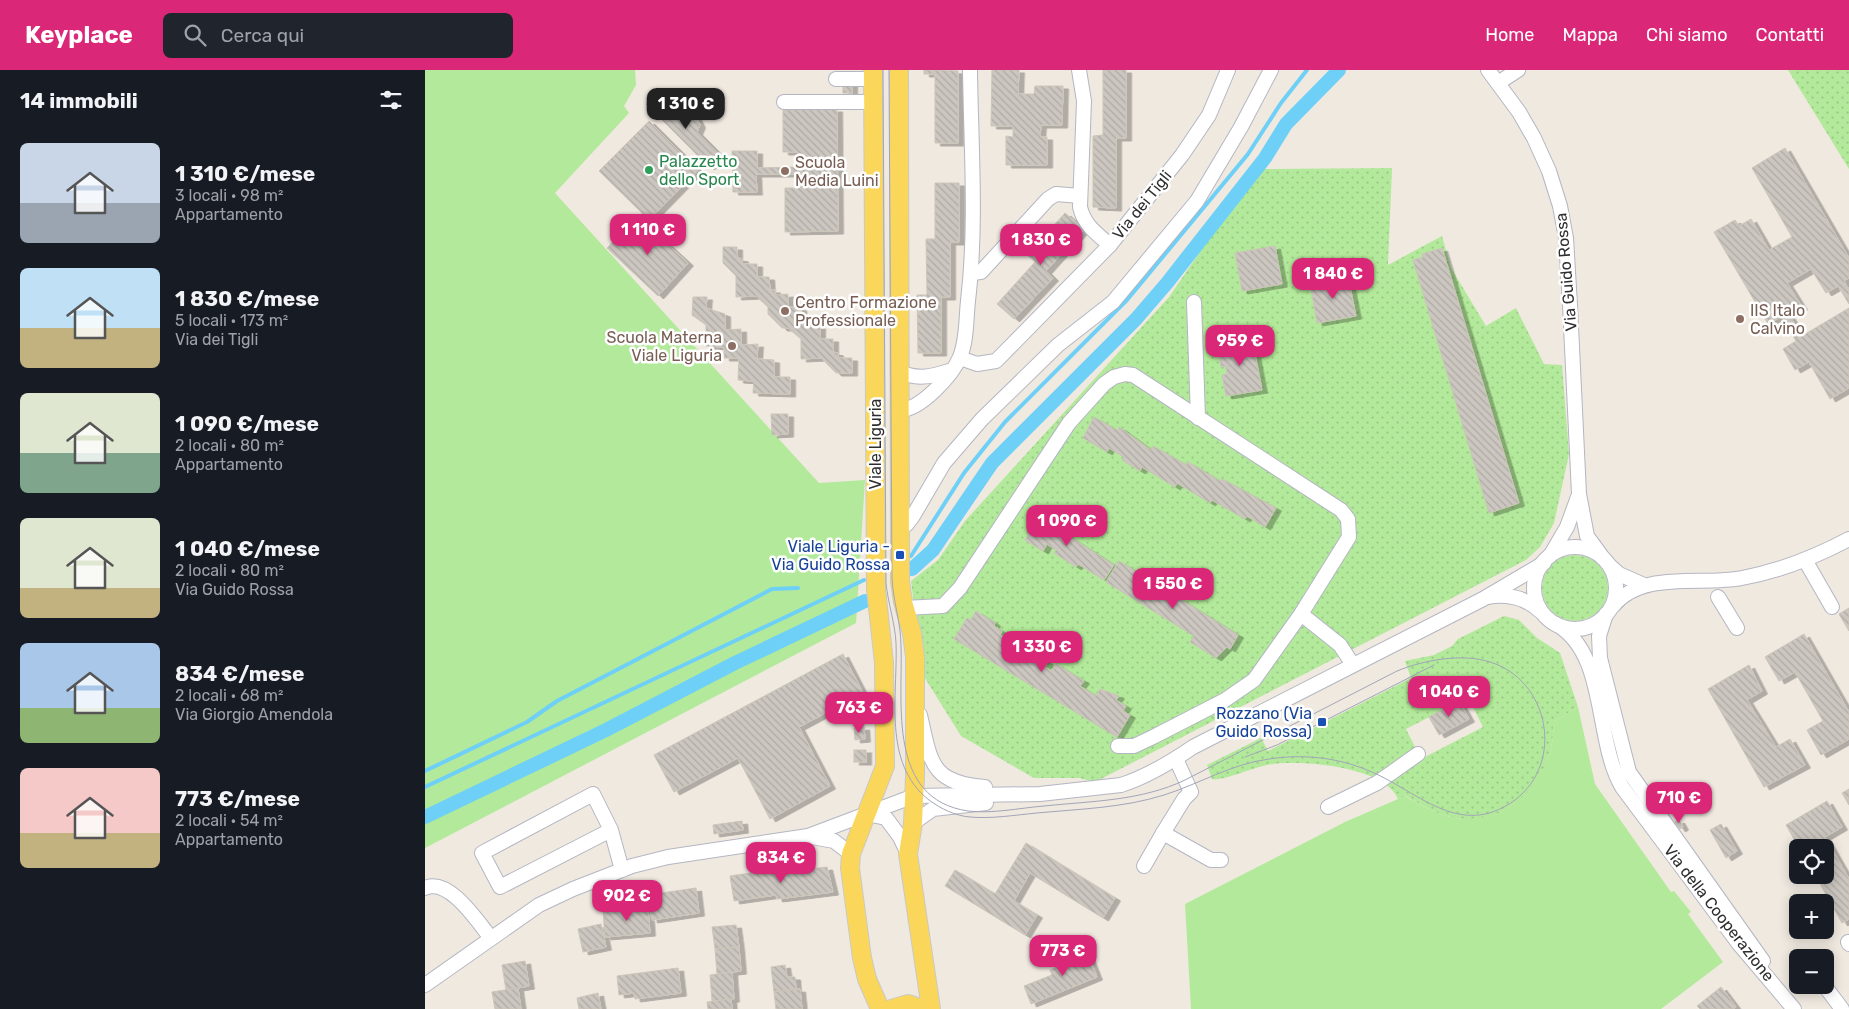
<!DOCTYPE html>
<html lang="it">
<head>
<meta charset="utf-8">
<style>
	body { margin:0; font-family:Rubik,sans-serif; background:#20242c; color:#f1f3f6; height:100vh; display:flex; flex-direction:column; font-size:19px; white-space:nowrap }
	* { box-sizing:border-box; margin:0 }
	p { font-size:16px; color:#9ea1a6 }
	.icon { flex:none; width:28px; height:28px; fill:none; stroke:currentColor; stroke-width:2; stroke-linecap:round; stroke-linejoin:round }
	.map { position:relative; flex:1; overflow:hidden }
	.details { display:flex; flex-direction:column; background:#171b24; width:425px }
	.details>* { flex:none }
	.buttons { position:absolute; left:1364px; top:769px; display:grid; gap:10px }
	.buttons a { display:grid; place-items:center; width:45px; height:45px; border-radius:8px; background:#171b24; box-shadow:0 2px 12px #0003; font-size:25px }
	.price { position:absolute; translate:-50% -42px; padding:0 11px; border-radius:10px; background:#db2777; color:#fff; font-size:16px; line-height:32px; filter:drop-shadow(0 1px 2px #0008) }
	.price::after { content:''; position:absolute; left:50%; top:30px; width:15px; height:11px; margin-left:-8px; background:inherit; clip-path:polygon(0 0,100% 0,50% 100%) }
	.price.selected { background:#222; color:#fff }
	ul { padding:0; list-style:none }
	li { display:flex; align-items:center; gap:15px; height:125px; padding:0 20px }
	li span { display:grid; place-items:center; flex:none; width:140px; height:100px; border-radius:8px; color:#555 }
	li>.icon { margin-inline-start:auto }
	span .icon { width:60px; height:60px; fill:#fffc; stroke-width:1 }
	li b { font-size:21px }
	h2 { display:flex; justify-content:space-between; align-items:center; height:60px; padding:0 20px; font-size:21px }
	header { display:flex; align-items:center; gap:30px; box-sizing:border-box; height:70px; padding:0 25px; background:#db2777; color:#fff }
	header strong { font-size:24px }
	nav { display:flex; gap:28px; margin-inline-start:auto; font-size:18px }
	.search { width:350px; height:45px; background:#20242c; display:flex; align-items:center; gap:12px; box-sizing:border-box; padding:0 18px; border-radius:8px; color:#9ea1a6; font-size:19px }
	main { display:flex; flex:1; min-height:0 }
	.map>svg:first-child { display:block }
	.grass { fill:url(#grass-dots); fill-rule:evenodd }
	.park { fill:#b3e99a }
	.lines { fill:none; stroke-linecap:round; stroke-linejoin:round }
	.stream { stroke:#6ed0f7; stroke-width:4 }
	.canal { stroke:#6ed0f7; stroke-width:14 }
	.building { fill:url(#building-back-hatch); stroke:#ccc5b9; filter:url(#shadow) }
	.minor-casing { stroke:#b4b6c2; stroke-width:16 }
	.major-casing { stroke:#c9c9c9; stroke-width:20 }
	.minor { stroke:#fff; stroke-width:14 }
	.major { stroke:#fad75b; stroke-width:18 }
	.tram { stroke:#a2a5b9; stroke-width:1 }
	.leisure-dot { fill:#2e9e5b; stroke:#fff; stroke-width:2 }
	.education-dot { fill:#8d6e63; stroke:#fff; stroke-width:2 }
	.transit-dot { fill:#1a4fb4; stroke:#fff; stroke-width:2 }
	.labels { text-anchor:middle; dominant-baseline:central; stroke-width:5; stroke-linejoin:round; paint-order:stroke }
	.leisure-label { font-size:16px; fill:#27864d; stroke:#fff; text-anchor:start }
	.education-label { font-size:16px; fill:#785e54; stroke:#fff; text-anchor:start }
	.street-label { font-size:16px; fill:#2e2e2e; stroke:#fff }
	.transit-label { font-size:16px; fill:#164399; stroke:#fff; text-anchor:end }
</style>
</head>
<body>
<header>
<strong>Keyplace</strong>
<div class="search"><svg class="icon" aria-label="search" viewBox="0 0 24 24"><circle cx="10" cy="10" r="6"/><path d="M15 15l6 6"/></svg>Cerca qui</div>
<nav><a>Home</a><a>Mappa</a><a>Chi siamo</a><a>Contatti</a></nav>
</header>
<main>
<section class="details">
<h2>14 immobili<svg class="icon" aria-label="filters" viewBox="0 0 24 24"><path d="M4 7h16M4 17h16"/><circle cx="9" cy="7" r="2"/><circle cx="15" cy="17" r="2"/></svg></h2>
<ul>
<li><span style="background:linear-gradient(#c9d6e8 60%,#9aa5b1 0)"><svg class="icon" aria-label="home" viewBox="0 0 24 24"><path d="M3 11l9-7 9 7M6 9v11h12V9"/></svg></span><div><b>1 310 €/mese</b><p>3 locali · 98 m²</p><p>Appartamento</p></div></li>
<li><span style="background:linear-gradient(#bfe0f5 60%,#c2b280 0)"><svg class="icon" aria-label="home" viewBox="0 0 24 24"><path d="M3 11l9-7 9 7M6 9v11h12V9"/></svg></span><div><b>1 830 €/mese</b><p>5 locali · 173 m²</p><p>Via dei Tigli</p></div></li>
<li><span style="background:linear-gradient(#dfe7d0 60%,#7fa58c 0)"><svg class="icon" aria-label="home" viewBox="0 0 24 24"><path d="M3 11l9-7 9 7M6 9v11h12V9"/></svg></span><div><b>1 090 €/mese</b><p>2 locali · 80 m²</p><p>Appartamento</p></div></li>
<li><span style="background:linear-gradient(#dfe7d0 70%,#c2b280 0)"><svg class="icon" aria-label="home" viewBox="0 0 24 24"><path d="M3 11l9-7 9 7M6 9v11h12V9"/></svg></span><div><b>1 040 €/mese</b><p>2 locali · 80 m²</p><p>Via Guido Rossa</p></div></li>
<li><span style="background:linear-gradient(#a9c7e8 65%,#8fb573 0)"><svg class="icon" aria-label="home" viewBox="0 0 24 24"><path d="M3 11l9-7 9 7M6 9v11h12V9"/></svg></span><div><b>834 €/mese</b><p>2 locali · 68 m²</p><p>Via Giorgio Amendola</p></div></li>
<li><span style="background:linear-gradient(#f6c9c9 65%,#c2b280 0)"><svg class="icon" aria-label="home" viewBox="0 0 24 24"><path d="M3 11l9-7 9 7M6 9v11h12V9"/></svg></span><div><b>773 €/mese</b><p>2 locali · 54 m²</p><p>Appartamento</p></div></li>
</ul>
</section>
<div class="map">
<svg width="1424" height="939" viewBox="0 0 1424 939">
	<defs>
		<pattern id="grass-dots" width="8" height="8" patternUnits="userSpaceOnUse" patternTransform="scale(1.25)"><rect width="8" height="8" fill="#b3e99a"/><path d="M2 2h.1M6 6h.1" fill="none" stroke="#9ac885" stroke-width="1.8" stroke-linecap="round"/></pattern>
		<pattern id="building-back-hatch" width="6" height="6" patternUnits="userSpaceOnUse" patternTransform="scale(1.25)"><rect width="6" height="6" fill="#cbc6bf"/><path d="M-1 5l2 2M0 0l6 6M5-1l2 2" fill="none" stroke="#afaaa4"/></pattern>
		<filter id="shadow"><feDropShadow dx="5.5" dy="3" stdDeviation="0" flood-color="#0004"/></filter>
	</defs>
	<rect width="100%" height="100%" fill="#f0e9e0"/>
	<g class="grass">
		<polygon points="1363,0 1424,0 1424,99"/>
		<polygon points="967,98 963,195 1017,166 1026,198 1061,256 1091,238 1119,294 1137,295 1144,384 1129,453 1115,477 1101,490 670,712 654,708 609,708 536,666 498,605 486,511 513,490 540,451 744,227 832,99"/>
		<circle cx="1150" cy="518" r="33"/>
		<path d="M1079,546l15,4 18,18 23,15 18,54 -25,15c4,54 -42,105 -98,96 -18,-3 -34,-13 -49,-22l-8,3c-13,-33 -100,-40 -131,-34 -12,2 -47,17 -55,14l-5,-14 54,-27 7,13 8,-4 135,-69 -6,-17 29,-6 18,-9 6,-7zM1043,627l15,30 -62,32 -15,-30z"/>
	</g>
	<g class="park">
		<polygon points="0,0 210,0 211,15 199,36 204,43 130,123 394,413 440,410 431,553 0,778"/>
		<path d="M1153,637l17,77 76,108 3,-1 17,21 -3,2 35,48 -62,47h-470l-6,-105 160,-82 60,-26c16,9 32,19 50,22 55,9 102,-42 98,-96z"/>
	</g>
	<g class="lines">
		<g class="stream">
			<polyline points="486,486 539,403 580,352 702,230 823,84 856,33 882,0"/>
			<polyline points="0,701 102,652 132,631 347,519 373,518"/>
			<polyline points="0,717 439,510"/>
		</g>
		<g class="canal">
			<polyline points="487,499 508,480 567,393 711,249 742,213 840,88 861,54 914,0"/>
			<polyline points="0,747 181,660 310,593 440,531"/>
		</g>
	</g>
	<g class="building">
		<polygon points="499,0 533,1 533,73 510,73 510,4 499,4"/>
		<polygon points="567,0 594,0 593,24 609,24 610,16 638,16 637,55 616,55 615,67 622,67 622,95 581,95 581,66 588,67 588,56 566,56"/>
		<polygon points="678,0 701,0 701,68 691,68 691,138 668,137 668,66 678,65"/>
		<rect x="418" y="14" width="9" height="9"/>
		<polygon points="240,32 249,40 264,39 271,47 275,55 272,62 296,86 284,97 221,34"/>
		<polygon points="412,39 413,161 360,162 360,118 373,118 373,104 331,104 332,122 308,122 307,81 332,81 332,98 373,97 373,82 358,82 358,40"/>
		<polygon points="224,51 273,100 224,150 174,101"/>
		<polygon points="1360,78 1424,188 1424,208 1419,211 1424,220 1424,234 1413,216 1401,223 1386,199 1362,213 1377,237 1364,245 1377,266 1424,238 1424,318 1405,329 1384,292 1370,300 1358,279 1371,271 1357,246 1343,254 1289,162 1310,150 1314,156 1326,149 1344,180 1367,167 1327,98"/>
		<polygon points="510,113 534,113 534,172 525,172 525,227 516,227 516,283 493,283 492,225 502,225 501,169 510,169"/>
		<polygon points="640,143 659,159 621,201 628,208 589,249 572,234 610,192 602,185"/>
		<polygon points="212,146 263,193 233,226 182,178"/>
		<polygon points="850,176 857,214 817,221 810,183"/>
		<polygon points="298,177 312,177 312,188 318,189 317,194 332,194 332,207 344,207 345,220 350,220 350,225 363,224 363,237 376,238 377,251 381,251 381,256 395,256 395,269 408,269 408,282 413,283 413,288 427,288 427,303 411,303 396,288 376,289 376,269 363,258 357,258 343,244 343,237 331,226 311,227 311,206 298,193"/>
		<polygon points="1017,178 1094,433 1064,443 988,190 998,187 997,184"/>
		<polygon points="923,206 931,246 892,253 885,213"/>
		<polygon points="268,227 282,227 281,238 300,244 300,260 316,259 316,275 333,274 332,289 349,290 349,307 365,307 365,324 328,323 329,311 313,310 314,288 299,288 299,277 281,276 281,255 267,245"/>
		<polygon points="827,268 837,320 801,326 797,305 802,304 801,296 796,297 792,275"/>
		<polygon points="346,344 363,344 363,364 347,365"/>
		<polygon points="669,347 693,361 694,357 726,380 728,376 761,395 763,392 795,411 797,409 851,438 840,457 822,446 820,449 787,430 785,433 752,413 750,417 717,397 715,401 697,390 699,387 684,378 682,382 658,368"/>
		<polygon points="618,441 635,452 631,458 689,495 679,510 653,494 651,497 629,483 631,480 622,474 618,481 600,470"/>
		<polygon points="694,491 813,565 805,579 802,577 791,588 765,572 769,566 681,512"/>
		<polygon points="1424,538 1424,561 1414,544"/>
		<polygon points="551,541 570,553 569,556 577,561 575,565 586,571 592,562 612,574 609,578 618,584 616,588 623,592 620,597 627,601 631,594 659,611 655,616 671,626 675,619 694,626 691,630 701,636 698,641 705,645 692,667 529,569 542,548 546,550"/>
		<polygon points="1379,564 1424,642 1424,669 1396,685 1382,660 1398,651 1370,602 1354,611 1340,587"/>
		<polygon points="418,584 438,623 374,657 405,716 345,749 313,688 249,722 229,685"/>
		<polygon points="1324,595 1337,621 1322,630 1351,677 1365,669 1380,695 1339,717 1283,619"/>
		<polygon points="1034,631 1044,649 1014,665 1004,647"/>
		<polygon points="439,657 440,669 430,670 429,658"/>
		<rect x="429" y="680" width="12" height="12"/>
		<polygon points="1424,719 1424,735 1417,723"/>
		<polygon points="1402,731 1417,757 1400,767 1424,809 1424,849 1417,853 1390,805 1400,805 1400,778 1374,778 1361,755"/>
		<polygon points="1254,750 1258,757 1255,759 1250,752"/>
		<polygon points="317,751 318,760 289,764 288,755"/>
		<polygon points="1296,754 1312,781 1301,788 1285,760"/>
		<polygon points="601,773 690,828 678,848 605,803 589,831 612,845 600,865 520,816 530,800 570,824"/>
		<polygon points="402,797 408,822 352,829 351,825 309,831 305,806 359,798 360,802"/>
		<polygon points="271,818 274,843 227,850 223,825"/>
		<polygon points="223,837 225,863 180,867 178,841"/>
		<polygon points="176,854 181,877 158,882 153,859"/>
		<polygon points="311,855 314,877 290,879 287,857"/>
		<polygon points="314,877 316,901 292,904 290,879"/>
		<polygon points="661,879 672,907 606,934 599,916 627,905 625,900 641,893 639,888"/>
		<polygon points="100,891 104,916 81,920 77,895"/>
		<polygon points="360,895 362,907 370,907 371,919 349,922 346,897"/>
		<polygon points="253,898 256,923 210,929 209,923 194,925 192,906"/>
		<polygon points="307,902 309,929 287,931 285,905"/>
		<polygon points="1296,917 1311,937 1308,939 1275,939 1272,936"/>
		<polygon points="93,918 96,939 70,939 67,922"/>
		<polygon points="375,919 377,939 351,939 349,922"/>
		<polygon points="173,923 176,939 154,939 152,928"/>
		<polygon points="306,929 307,939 283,939 282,932"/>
	</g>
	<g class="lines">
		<defs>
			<g id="minor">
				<path d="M654,0l5,31 -4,106c4,18 17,27 30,38"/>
				<polyline points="1063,0 1094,42 1109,68 1124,101 1135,136 1141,168 1145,235 1154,424 1162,466 1178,488"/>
				<polyline points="411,9 448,9"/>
				<polyline points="1073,13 1093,0"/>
				<polyline points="359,32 448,32"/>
				<polyline points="547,203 556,202 623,129 631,124 655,126"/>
				<polyline points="769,232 773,348"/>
				<polyline points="535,288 552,294 571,291 685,175 757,85 784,45 803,0"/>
				<path d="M474,301c16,9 32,6 50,0"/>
				<path d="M475,340c20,0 52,-34 60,-53 7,-17 6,-38 8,-56 9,-77 3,-154 2,-231"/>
				<polyline points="475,459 482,454 488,446 519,393 557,349 633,275 688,232 772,131 816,57 846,0"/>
				<circle cx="1150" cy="518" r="41"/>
				<polyline points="1125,486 1142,457 1153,427"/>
				<polyline points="1380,490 1407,537"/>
				<polyline points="1185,496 1194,504 1219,515"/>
				<path d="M1063,527c19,-4 38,1 52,14"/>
				<polyline points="1293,527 1312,558"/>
				<path d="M1188,536c29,-36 88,-20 129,-28 38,-7 73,-21 107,-39"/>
				<polyline points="479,538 518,536 535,518 644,353 679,314 689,307 700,304 708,305 916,440 923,449 924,467 876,544 829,610 800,630 728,667 709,676 693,676"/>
				<polyline points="876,544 915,575 928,595"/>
				<polyline points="1181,544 1174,566 1175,588 1204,702 1338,891"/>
				<path d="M1131,554c52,30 38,115 66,163l117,157 55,65"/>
				<path d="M495,645c11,47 10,68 65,72"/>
				<polyline points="751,689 766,722 759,729 738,763 786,790 796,790"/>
				<polyline points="903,737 952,713 993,684"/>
				<polyline points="442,744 461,748 475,767 483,784"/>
				<polyline points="488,753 508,739 561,733"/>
				<polyline points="186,760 75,817 57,783 168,724 186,760 197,800"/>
				<polyline points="387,767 409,771 426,784"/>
				<polyline points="719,796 738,763"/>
				<path d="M0,818c24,-11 52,33 66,50"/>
				<polyline points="1423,872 1424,874"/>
				<path d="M0,915l114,-80 34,-16 59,-23 36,-9 140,-21 106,-40 126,-2 81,-9c25,-8 50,-23 72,-38l290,-148 61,-36"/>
				<polyline points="1402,919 1417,939"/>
			</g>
			<g id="major">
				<polyline points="448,0 451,519 459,593 460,696 426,784 425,798 437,888 442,909 455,939"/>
				<polyline points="474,0 475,511 478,532 487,563 490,587 490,706 488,753 483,784 506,939"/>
				<polyline points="466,939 483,934 497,939"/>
			</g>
		</defs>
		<use href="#minor" class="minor-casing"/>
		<use href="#major" class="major-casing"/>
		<use href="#minor" class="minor"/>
		<use href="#major" class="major"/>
		<g class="tram">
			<path d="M458,0l3,513c2,20 9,40 10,60 2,53 -14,120 33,157 12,9 27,16 41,17 22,2 45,-2 67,-4 42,-4 86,-5 127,-18 35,-11 67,-31 105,-36 32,-5 67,-2 98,11 49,19 92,71 148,30 50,-38 34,-120 -25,-138 -28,-9 -66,-2 -93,9l-212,109c-44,21 -93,21 -141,26 -25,2 -51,8 -76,5 -81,-12 -65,-107 -67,-165 0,-23 -8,-45 -9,-68l-3,-508"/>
			<polyline points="820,687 852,675 1009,595"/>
		</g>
	</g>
	<circle class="leisure-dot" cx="224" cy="100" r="5"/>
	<g class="education-dot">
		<circle cx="360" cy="101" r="5"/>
		<circle cx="360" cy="241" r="5"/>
		<circle cx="1315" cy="249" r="5"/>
		<circle cx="307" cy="276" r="5"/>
	</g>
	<g class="transit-dot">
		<rect x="470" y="480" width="10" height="10" rx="2.5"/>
		<rect x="892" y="647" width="10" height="10" rx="2.5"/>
	</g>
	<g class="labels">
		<g class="leisure-label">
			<text x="234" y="91">Palazzetto<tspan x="234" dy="18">dello Sport</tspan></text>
		</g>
		<g class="education-label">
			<text x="370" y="92">Scuola<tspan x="370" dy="18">Media Luini</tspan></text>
			<text x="370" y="232">Centro Formazione<tspan x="370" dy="18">Professionale</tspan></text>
			<text x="1325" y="240">IIS Italo<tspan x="1325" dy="18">Calvino</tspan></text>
			<text x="297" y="267" text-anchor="end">Scuola Materna<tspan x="297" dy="18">Viale Liguria</tspan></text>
		</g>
		<g class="street-label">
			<text transform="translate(717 135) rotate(-51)">Via dei Tigli</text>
			<text transform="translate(1141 202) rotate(-95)">Via Guido Rossa</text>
			<text transform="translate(450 374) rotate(-90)">Viale Liguria</text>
			<text transform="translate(1294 843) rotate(52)">Via della Cooperazione</text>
		</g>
		<g class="transit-label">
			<text x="465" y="476">Viale Liguria -<tspan x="465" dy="18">Via Guido Rossa</tspan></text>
			<text x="887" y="643">Rozzano (Via<tspan x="887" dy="18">Guido Rossa)</tspan></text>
		</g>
	</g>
</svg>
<div class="buttons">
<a><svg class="icon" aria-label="locate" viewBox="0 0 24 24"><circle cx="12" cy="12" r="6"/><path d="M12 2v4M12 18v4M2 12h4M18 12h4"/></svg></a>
<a>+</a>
<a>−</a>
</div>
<b class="price selected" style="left:261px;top:60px">1 310 €</b>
<b class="price" style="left:223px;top:186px">1 110 €</b>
<b class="price" style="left:616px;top:196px">1 830 €</b>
<b class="price" style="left:908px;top:230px">1 840 €</b>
<b class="price" style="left:815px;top:297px">959 €</b>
<b class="price" style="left:642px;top:477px">1 090 €</b>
<b class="price" style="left:748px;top:540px">1 550 €</b>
<b class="price" style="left:617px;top:603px">1 330 €</b>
<b class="price" style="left:1024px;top:648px">1 040 €</b>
<b class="price" style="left:434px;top:664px">763 €</b>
<b class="price" style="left:1254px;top:754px">710 €</b>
<b class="price" style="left:356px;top:814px">834 €</b>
<b class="price" style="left:202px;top:852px">902 €</b>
<b class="price" style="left:638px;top:907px">773 €</b>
</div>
</main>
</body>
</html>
